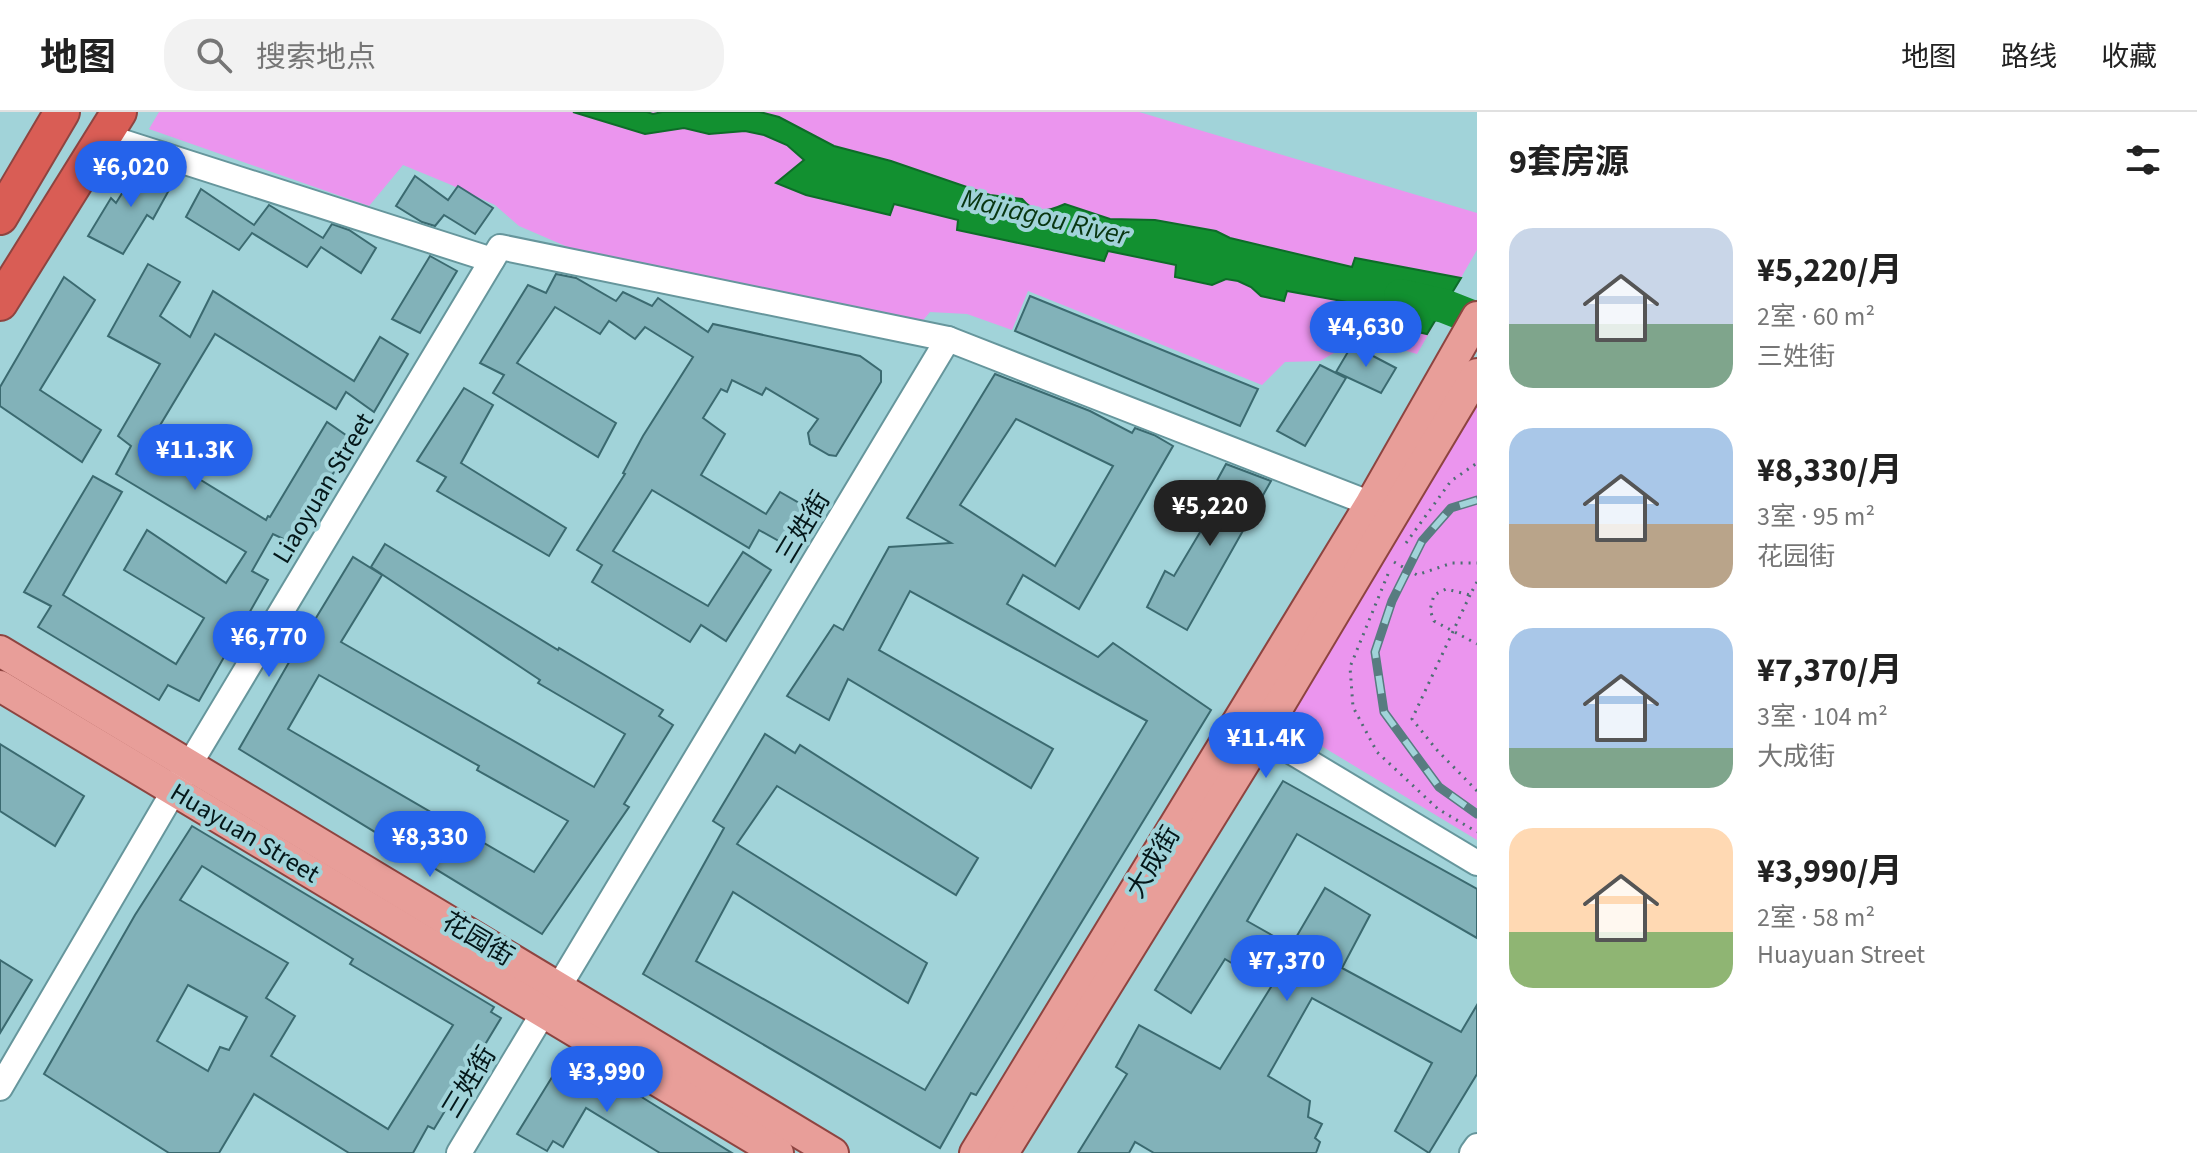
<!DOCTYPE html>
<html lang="zh">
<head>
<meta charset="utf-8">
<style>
	body { margin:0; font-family:"Source Sans 3","Noto Sans SC",sans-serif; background:#f2f2f2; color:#222; height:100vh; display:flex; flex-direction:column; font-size:30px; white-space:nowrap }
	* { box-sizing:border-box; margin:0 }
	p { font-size:26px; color:#767676 }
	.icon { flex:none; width:44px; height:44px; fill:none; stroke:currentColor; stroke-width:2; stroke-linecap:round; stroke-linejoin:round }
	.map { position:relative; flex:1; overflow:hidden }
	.panel { display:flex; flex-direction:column; background:#fff; width:720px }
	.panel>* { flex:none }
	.price { position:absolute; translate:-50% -68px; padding:0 18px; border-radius:28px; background:#2563eb; color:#fff; font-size:26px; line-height:52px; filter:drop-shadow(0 2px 4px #0008) }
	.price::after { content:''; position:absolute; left:50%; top:48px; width:24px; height:18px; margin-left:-12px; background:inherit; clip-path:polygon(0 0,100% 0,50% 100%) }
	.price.selected { background:#222; color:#fff }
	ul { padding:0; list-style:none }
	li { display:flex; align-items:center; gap:24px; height:200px; padding:0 32px }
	li span { display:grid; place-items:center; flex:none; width:224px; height:160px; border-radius:24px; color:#555 }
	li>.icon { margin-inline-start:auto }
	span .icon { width:96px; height:96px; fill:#fffc; stroke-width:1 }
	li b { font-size:34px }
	h2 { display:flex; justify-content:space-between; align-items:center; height:96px; padding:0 32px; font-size:34px }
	header { display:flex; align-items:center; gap:48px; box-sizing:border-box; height:112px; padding:0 40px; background:#fff; border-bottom:2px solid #e0e0e0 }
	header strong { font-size:38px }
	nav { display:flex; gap:44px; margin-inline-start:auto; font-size:28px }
	.search { width:560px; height:72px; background:#f2f2f2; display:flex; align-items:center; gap:20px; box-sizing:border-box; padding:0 28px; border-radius:32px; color:#767676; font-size:30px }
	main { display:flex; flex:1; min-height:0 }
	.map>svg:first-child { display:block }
	.green { fill:#eb95ee }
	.water { fill:#129030; stroke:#0e6c29; stroke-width:2 }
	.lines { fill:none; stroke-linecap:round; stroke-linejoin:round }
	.river { stroke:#129030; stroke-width:34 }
	.building { fill:#82b2b9; stroke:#3b6a70; stroke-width:2; fill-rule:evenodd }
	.minor-casing { stroke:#66969c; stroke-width:28 }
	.major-casing { stroke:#8e4440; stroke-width:34 }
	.highway-casing { stroke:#8e4440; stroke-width:38 }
	.path { stroke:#4d6e72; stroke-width:3; stroke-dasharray:2 6; stroke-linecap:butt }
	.minor { stroke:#fff; stroke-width:24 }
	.major { stroke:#e89e99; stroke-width:30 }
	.highway { stroke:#d95d55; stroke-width:34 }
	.rail-casing { stroke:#587c80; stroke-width:9 }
	.rail { stroke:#a1d3d9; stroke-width:6; stroke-dasharray:18; stroke-linecap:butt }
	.labels { text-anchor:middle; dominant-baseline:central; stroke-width:8; stroke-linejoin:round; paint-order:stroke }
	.street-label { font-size:26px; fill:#041719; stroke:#a1d3d9 }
	.water-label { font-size:28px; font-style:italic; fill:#093611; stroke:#a1d3d9 }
</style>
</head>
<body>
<header>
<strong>地图</strong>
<div class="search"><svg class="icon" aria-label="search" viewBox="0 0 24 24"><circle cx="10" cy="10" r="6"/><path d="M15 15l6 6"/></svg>搜索地点</div>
<nav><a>地图</a><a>路线</a><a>收藏</a></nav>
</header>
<main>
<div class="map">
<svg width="1477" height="1041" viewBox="0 0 1477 1041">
	<rect width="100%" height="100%" fill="#a1d3d9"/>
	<g class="green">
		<polygon points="159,0 1139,0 1477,101 1477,138 1417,242 1360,226 1320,249 1285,250 1262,273 1028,179 1012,218 967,202 930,200 904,231 607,152 519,114 495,93 449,72 403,53 369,94 149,17"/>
		<polygon points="1477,279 1477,728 1290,615 1286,592"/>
	</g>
	<path class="water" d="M573,0h74l6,2 9,-2h98l19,5 55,29 57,15 99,34 32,4c13,16 25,13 43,5l45,15 45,1 61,11 14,7 122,29 3,-9 106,20 -34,56 -75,-17 1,-14 -66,-12 -3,10 -23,-5 -10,-9 -13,-6 -12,-2 -14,6 -37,-8 1,-12 -68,-14 -4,10 -147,-31 1,-10 -64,-16 -4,11 -84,-20 -30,-12 28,-23 -17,-15 -23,-10 -19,-4 -36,3 -25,-6 -39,6z"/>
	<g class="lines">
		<polyline class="river" points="1401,184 1444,194 1477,207"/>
	</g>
	<g class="building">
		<polygon points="141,51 174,69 153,107 147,103 123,142 88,124 111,86 116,91"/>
		<polygon points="415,64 448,88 458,74 493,96 475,122 444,103 435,114 422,110 396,94"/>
		<polygon points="201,77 254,113 269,93 323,126 332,112 349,118 376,136 361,161 321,135 307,155 252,121 239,138 186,105"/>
		<polygon points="430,144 457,159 420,221 392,207"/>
		<polygon points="148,152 180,170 160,204 190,225 213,179 354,269 380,225 408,242 374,300 346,280 336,297 215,222 147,335 266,408 268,404 270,405 327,310 353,328 292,431 273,422 252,459 268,468 199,589 168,573 159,588 38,515 51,494 24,480 93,364 122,380 63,483 176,552 204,506 124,458 147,418 226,471 246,440 116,362 131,334 118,324 160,252 108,224"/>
		<polygon points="556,162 576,166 616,189 623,180 652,194 658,186 708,220 713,212 860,244 881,259 881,270 836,344 829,343 810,332 808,321 818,307 766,276 762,283 732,268 727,280 721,277 703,306 725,322 701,363 766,402 780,380 806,395 786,433 759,418 749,436 652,378 613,439 708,494 743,440 771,458 726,529 701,513 690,530 592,470 602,453 577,438 625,362 623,361 643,324 693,245 645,215 635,227 609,209 600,222 555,195 517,251 616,311 598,345 493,281 504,263 480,251 528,173 546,181"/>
		<polygon points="64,165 95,188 40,278 101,318 82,350 0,294 0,275"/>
		<polygon points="1030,184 1258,277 1240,314 1015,219"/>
		<polygon points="1352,233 1396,256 1381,281 1336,260"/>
		<polygon points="1320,253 1346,266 1305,334 1277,319"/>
		<path d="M995,262l95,37 42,22 3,-5 19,7 19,11 -94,163 -56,-34 -16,29 91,53 15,-14 98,67 -235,385 -5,-2 -31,55 -297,-174 81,-146 -11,-7 52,-87 30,19 5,-8 178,113 -22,37 -179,-109 -40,58 190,119 -19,40 -175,-111 -37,69 229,129 222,-369 -237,-130 -31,59 174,99 -22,39 -183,-109 -19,41 -42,-24 47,-71 9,5 46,-83 62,-4 -44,-25zM1016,307l97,47 -58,100 -95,-61z"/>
		<polygon points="464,276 493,293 461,351 566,416 549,444 437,379 446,365 417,349"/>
		<polygon points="1226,352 1271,369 1187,518 1147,495 1165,459 1174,464 1224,380 1214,374"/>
		<path d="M385,432l173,106 1,-2 104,62 -4,6 14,9 -49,79 5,3 -87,127 -303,-185 49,-85 65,-107 29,18 -41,67 253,145 31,-53 -87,-51 2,-3 -169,-113zM319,563l160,91 -2,4 91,51 -34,51 -246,-143z"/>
		<polygon points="0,632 84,684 55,734 0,699"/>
		<polygon points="1283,669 1477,777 1477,826 1297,722 1247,809 1291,834 1325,776 1370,803 1342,856 1461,920 1477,893 1477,962 1429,1041 1395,1019 1432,951 1312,886 1268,964 1310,989 1308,1005 1322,1012 1315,1026 1320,1030 1316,1041 1154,1041 1135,1030 1129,1041 1078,1041 1127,962 1116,955 1139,913 1220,957 1271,875 1225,847 1191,901 1155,878"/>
		<path d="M192,714l302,181 -3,5 10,6 -67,111 -6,-3 -15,27h-64l-95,-59 -35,59h-50l-125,-79 91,-159zM202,754l151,93 -3,5 103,61 -65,104 -117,-73 24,-40 -29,-18 22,-35 -108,-63zM188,873l59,32 -18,33 -9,-3 -12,24 -51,-30z"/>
		<polygon points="0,848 32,868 0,921"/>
		<polygon points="585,950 732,1041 660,1041 586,996 563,1035 553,1029 547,1039 517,1022 557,957"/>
	</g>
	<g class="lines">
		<defs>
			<g id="minor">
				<polyline points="104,24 492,148"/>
				<polyline points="1262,622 1477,751"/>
				<polyline points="0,976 182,665 500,135 948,227"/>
				<polyline points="459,1041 948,227 1384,397"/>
				<polyline points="1472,1041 1477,1034"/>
			</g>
			<g id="major">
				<polyline points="0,539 833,1041"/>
				<polyline points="0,574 778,1041"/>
				<polyline points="975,1041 1371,391 1477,205"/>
				<polyline points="1003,1041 1262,622 1477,262"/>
			</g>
			<g id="highway">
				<polyline points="0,105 62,0"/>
				<polyline points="0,191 119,0"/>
			</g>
		</defs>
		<use href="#minor" class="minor-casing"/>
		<use href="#major" class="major-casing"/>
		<use href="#highway" class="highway-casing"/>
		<g class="path">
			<polyline points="1406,431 1451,369 1477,351"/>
			<polyline points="1394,450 1417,463 1452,451 1477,451"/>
			<polyline points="1388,462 1350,555 1353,595 1377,640 1438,697 1477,720"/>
			<polyline points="1477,470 1470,483 1446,477 1434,483 1430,498 1434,509 1477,532"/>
			<polyline points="1470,483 1412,607 1436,637 1477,679"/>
		</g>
		<use href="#minor" class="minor"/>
		<use href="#major" class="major"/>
		<use href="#highway" class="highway"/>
		<defs>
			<polyline id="rail" points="1477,388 1451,396 1422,429 1392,489 1375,540 1384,600 1439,675 1477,702"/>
		</defs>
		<use href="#rail" class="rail-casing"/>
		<use href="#rail" class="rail"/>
	</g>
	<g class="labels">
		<g class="street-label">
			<text transform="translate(323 376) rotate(-59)">Liaoyuan Street</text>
			<text transform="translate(803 415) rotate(-59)">三姓街</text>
			<text transform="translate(245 721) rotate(31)">Huayuan Street</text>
			<text transform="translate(1153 750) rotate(-59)">大成街</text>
			<text transform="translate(478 827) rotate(31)">花园街</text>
			<text transform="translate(469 970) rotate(-59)">三姓街</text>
		</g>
		<g class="water-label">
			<text transform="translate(1045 105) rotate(13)">Majiagou River</text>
		</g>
	</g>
</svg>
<b class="price" style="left:131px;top:97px">¥6,020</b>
<b class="price" style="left:1366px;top:257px">¥4,630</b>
<b class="price" style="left:195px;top:380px">¥11.3K</b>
<b class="price selected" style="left:1210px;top:436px">¥5,220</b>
<b class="price" style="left:269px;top:567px">¥6,770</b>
<b class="price" style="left:1266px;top:668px">¥11.4K</b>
<b class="price" style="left:430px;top:767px">¥8,330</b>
<b class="price" style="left:1287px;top:891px">¥7,370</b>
<b class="price" style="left:607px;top:1002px">¥3,990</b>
</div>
<section class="panel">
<h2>9套房源<svg class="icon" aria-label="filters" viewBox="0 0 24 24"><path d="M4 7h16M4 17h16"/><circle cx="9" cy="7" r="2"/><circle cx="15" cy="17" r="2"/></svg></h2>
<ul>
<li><span style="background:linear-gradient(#c9d6e8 60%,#7fa58c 0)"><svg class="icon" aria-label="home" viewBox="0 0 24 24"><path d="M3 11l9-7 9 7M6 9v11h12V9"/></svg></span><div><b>¥5,220/月</b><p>2室 · 60 m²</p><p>三姓街</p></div></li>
<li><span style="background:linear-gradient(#a9c7e8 60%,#b9a48a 0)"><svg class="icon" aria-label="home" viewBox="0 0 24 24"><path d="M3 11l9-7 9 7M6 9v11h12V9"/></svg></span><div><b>¥8,330/月</b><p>3室 · 95 m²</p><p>花园街</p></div></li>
<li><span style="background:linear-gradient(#a9c7e8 75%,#7fa58c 0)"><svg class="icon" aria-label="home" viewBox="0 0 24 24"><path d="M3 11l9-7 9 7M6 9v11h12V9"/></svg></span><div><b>¥7,370/月</b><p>3室 · 104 m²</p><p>大成街</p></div></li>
<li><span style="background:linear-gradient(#ffd9b3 65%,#8fb573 0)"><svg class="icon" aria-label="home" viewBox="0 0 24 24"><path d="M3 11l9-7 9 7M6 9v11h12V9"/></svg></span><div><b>¥3,990/月</b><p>2室 · 58 m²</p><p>Huayuan Street</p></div></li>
</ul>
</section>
</main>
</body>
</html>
